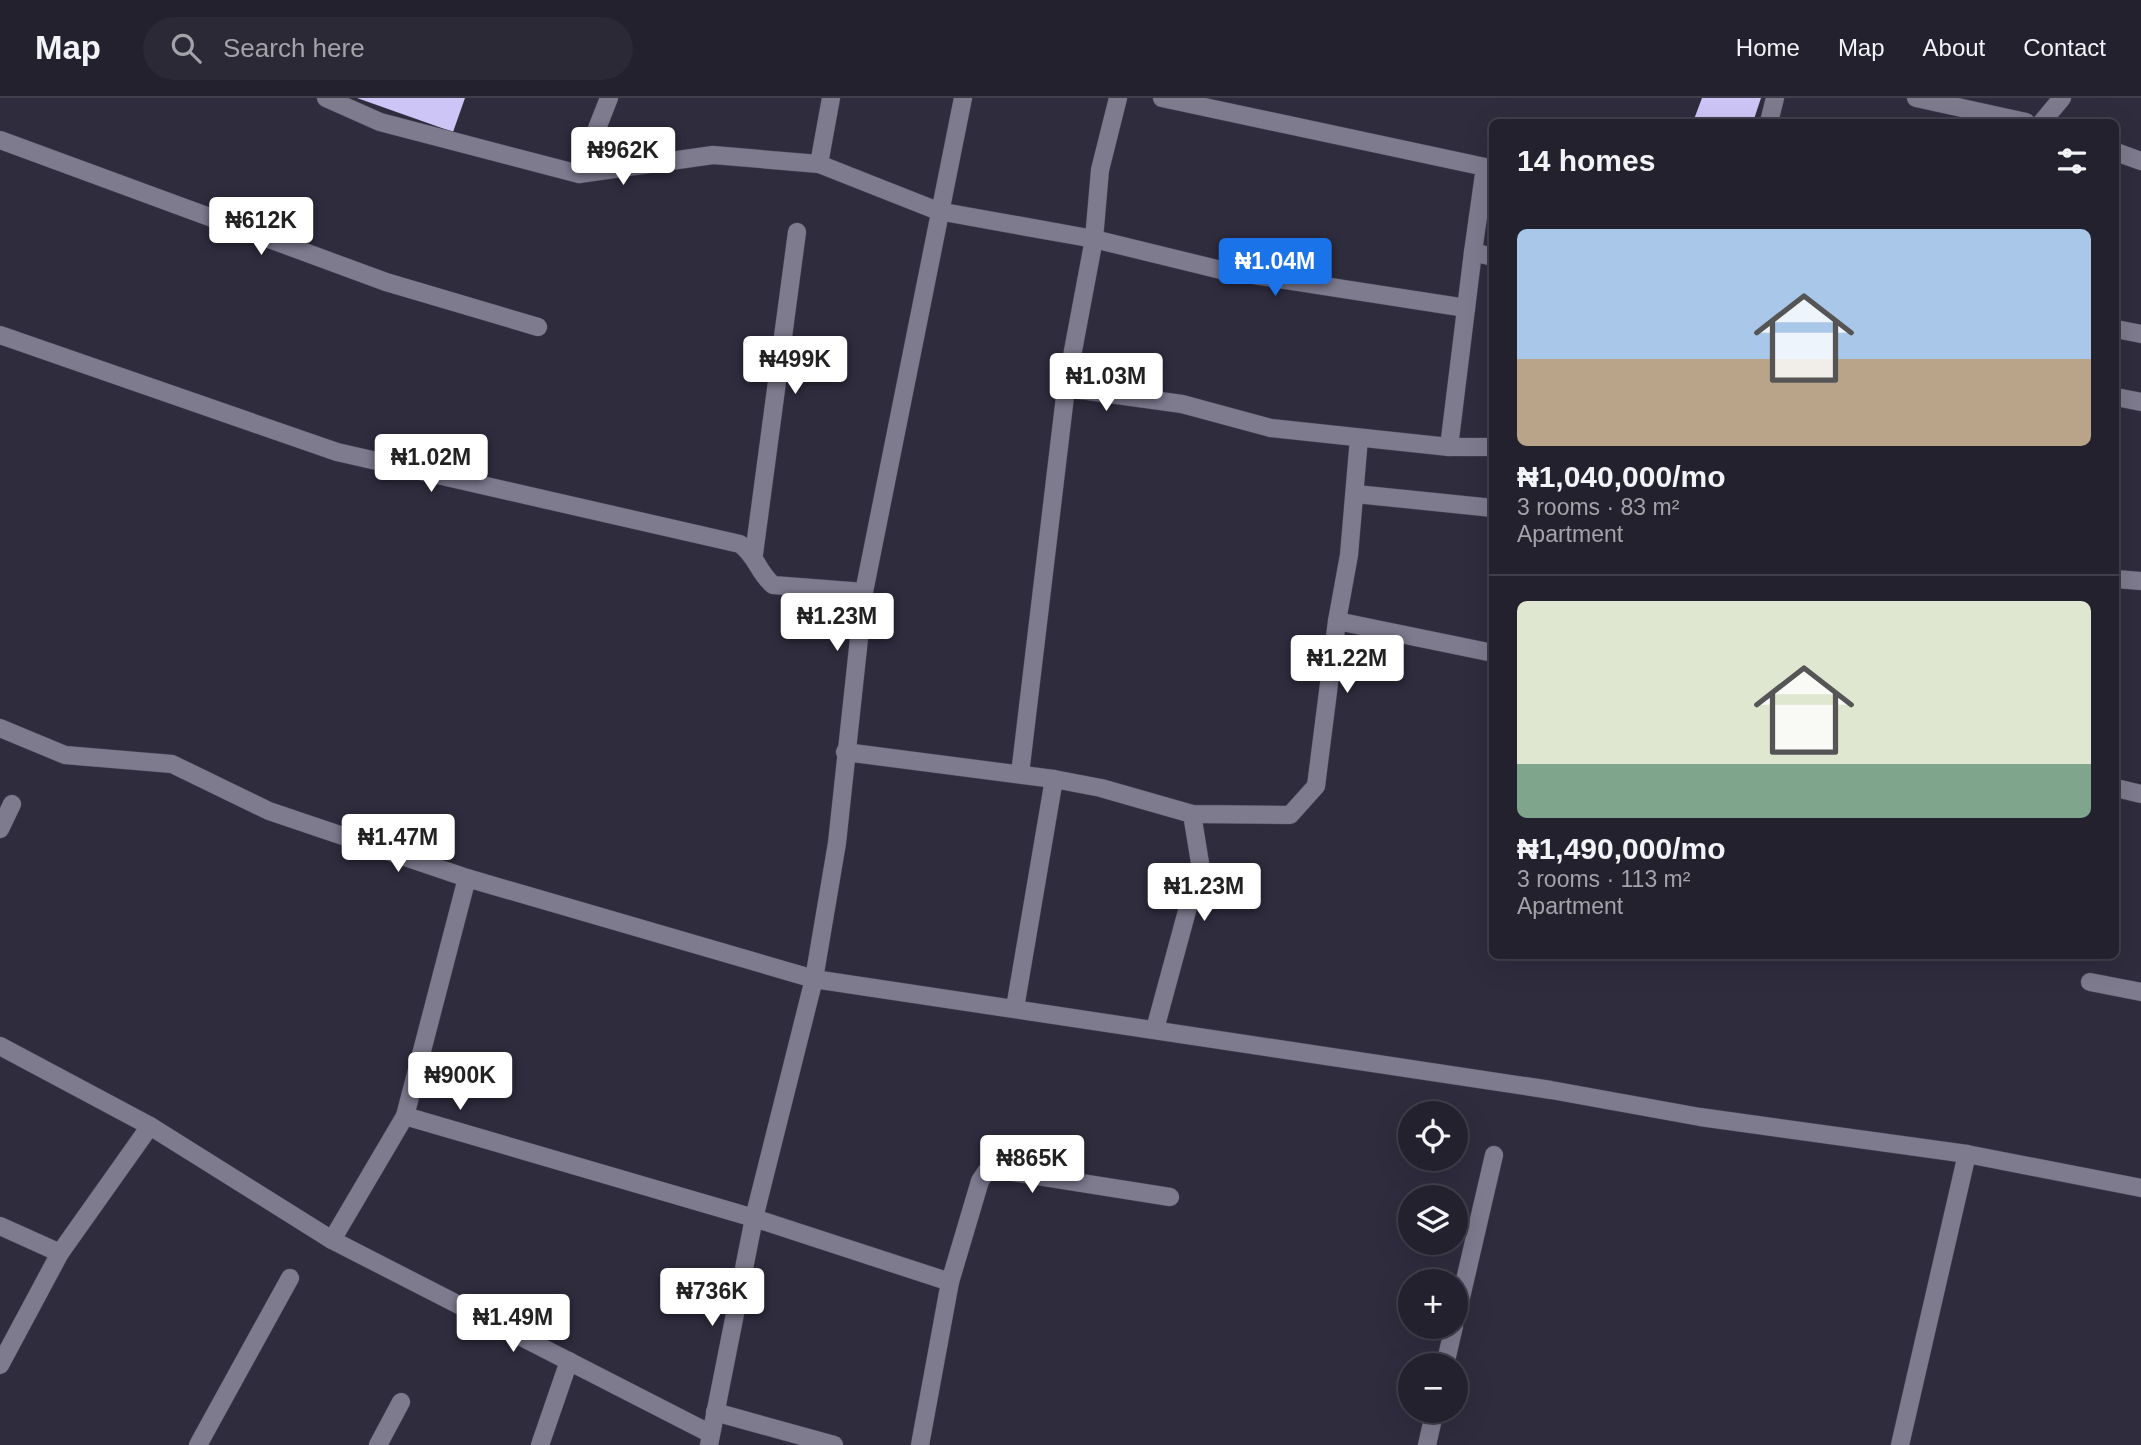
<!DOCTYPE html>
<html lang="en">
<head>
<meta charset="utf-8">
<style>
	body { margin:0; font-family:Arial,sans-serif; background:#2b2936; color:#f1f3f6; height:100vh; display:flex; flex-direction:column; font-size:26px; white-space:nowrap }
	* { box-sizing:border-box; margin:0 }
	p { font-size:23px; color:#a3a3aa }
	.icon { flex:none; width:38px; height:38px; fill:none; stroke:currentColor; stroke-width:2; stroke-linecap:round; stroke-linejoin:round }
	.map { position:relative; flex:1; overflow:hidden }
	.side { position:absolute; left:1489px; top:21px; width:630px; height:840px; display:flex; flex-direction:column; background:#23212e; border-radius:10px; box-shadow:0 7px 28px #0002,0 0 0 2px #403e4a }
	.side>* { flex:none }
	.buttons { position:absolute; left:1398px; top:1003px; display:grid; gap:14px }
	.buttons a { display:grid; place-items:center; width:70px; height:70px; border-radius:50%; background:#23212e; box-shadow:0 7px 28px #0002,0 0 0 2px #403e4a; font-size:35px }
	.price { position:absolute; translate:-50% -60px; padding:0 16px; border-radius:7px; background:#fff; color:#222; font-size:23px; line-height:46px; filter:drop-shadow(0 2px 4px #0008) }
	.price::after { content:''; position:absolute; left:50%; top:42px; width:21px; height:16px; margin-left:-10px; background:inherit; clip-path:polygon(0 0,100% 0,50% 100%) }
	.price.selected { background:#1a73e8; color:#fff }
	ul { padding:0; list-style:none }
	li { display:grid; align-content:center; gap:14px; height:371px; padding:0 28px }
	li+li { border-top:2px solid #403e4a }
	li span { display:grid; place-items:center; height:217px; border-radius:10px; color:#555 }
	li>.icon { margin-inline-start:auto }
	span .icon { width:126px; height:126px; fill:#fffc; stroke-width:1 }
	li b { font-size:30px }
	h2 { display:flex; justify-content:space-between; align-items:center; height:84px; padding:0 28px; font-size:30px }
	header { display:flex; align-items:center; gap:42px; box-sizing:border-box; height:98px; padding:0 35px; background:#23212e; border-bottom:2px solid #403e4a }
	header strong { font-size:33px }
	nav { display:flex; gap:38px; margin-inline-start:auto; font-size:24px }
	.search { width:490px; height:63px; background:#2b2936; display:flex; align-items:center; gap:18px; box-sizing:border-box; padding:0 24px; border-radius:38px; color:#a3a3aa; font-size:26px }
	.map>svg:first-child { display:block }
	.building { fill:#cdc5f6 }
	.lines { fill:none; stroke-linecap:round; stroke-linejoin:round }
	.minor-casing { stroke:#494758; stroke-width:19 }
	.minor { stroke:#7e7b8f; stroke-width:18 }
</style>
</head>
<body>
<header>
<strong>Map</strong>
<div class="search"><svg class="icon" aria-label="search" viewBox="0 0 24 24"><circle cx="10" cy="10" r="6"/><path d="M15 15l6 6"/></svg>Search here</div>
<nav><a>Home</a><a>Map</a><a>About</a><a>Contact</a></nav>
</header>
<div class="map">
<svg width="2141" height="1347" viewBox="0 0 2141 1347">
	<rect width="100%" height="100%" fill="#2f2c3e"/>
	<g class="building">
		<polygon points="357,0 465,0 453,34"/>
		<polygon points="1702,0 1761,0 1753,24 1693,24"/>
	</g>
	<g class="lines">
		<defs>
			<g id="minor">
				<polyline points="326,0 380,24 579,76 713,57 819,66 938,113 1094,141 1221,172 1466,210"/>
				<polyline points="1162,0 1485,69 1473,154"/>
				<polyline points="1916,0 2026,24"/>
				<polyline points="1769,24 1775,0"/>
				<polyline points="2042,24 2062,0"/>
				<polyline points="0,42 386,184 538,229"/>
				<polyline points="2116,54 2141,63"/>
				<polyline points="819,66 831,0"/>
				<polyline points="579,76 609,0"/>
				<polyline points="2116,231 2141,236"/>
				<path d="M0,237l337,117 403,92c18,14 17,27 33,41l91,7"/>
				<polyline points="1066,290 1094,141 1100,72 1118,0"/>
				<polyline points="2116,299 2141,304"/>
				<polyline points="1449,349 1473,154 1493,159"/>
				<polyline points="1356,396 1493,410"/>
				<polyline points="754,456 797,134"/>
				<polyline points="2116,481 2141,483"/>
				<polyline points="1337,523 1493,555"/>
				<polyline points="0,630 65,657 172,666 269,713 467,780 814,881 1551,992 1700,1019 1967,1056 2141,1090"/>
				<polyline points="845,654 1054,681 1101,690 1192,716 1290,717 1316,688 1337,523 1349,457 1359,340"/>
				<polyline points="1020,676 1066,290 1182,306 1271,330 1449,349 1493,349"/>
				<polyline points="2116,690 2141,696"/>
				<polyline points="0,731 12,706"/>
				<polyline points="2090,884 2141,894"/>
				<polyline points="1015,910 1054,681"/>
				<polyline points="1155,931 1200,765 1192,716"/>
				<polyline points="0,948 150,1028"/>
				<polyline points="405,1018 467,780"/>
				<polyline points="0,1128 60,1155"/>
				<polyline points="332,1142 711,1336"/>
				<polyline points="950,1184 980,1083 986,1074 1000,1072 1170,1099"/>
				<polyline points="1456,1221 1494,1057"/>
				<polyline points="0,1267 60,1155 150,1028 332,1142 405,1018 754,1120 950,1184 920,1347"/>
				<polyline points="1445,1267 1454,1228"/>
				<polyline points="715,1314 834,1347"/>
				<polyline points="198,1347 290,1180"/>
				<polyline points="378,1347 401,1304"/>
				<polyline points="540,1347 569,1263"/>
				<polyline points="709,1347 754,1120 814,881 837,745 864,494 963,0"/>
				<polyline points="1427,1347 1435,1312"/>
				<polyline points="1900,1347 1967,1056"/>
			</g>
		</defs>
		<use href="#minor" class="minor-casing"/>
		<use href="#minor" class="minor"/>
	</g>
</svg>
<div class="buttons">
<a><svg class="icon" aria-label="locate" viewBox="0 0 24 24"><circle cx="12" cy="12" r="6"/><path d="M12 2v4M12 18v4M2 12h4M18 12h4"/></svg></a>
<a><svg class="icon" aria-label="layers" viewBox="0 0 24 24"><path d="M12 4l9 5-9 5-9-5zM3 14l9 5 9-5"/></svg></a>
<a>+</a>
<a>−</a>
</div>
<b class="price" style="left:623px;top:89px">₦962K</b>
<b class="price" style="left:261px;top:159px">₦612K</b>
<b class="price selected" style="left:1275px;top:200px">₦1.04M</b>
<b class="price" style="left:795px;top:298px">₦499K</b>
<b class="price" style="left:1106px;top:315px">₦1.03M</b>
<b class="price" style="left:431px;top:396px">₦1.02M</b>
<b class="price" style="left:837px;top:555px">₦1.23M</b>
<b class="price" style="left:1347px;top:597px">₦1.22M</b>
<b class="price" style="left:398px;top:776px">₦1.47M</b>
<b class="price" style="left:1204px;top:825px">₦1.23M</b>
<b class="price" style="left:460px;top:1014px">₦900K</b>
<b class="price" style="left:1032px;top:1097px">₦865K</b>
<b class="price" style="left:712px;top:1230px">₦736K</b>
<b class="price" style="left:513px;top:1256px">₦1.49M</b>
<section class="side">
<h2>14 homes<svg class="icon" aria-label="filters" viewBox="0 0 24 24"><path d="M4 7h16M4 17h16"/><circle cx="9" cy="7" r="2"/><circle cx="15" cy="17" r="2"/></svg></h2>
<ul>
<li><span style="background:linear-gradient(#a9c7e8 60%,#b9a48a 0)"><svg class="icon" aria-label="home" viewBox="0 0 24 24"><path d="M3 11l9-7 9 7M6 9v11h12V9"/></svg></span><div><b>₦1,040,000/mo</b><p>3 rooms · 83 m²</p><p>Apartment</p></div></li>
<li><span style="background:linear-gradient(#dfe7d0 75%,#7fa58c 0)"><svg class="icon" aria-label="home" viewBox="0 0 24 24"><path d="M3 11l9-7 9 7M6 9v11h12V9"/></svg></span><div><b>₦1,490,000/mo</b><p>3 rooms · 113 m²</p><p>Apartment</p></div></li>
</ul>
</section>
</div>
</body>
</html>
